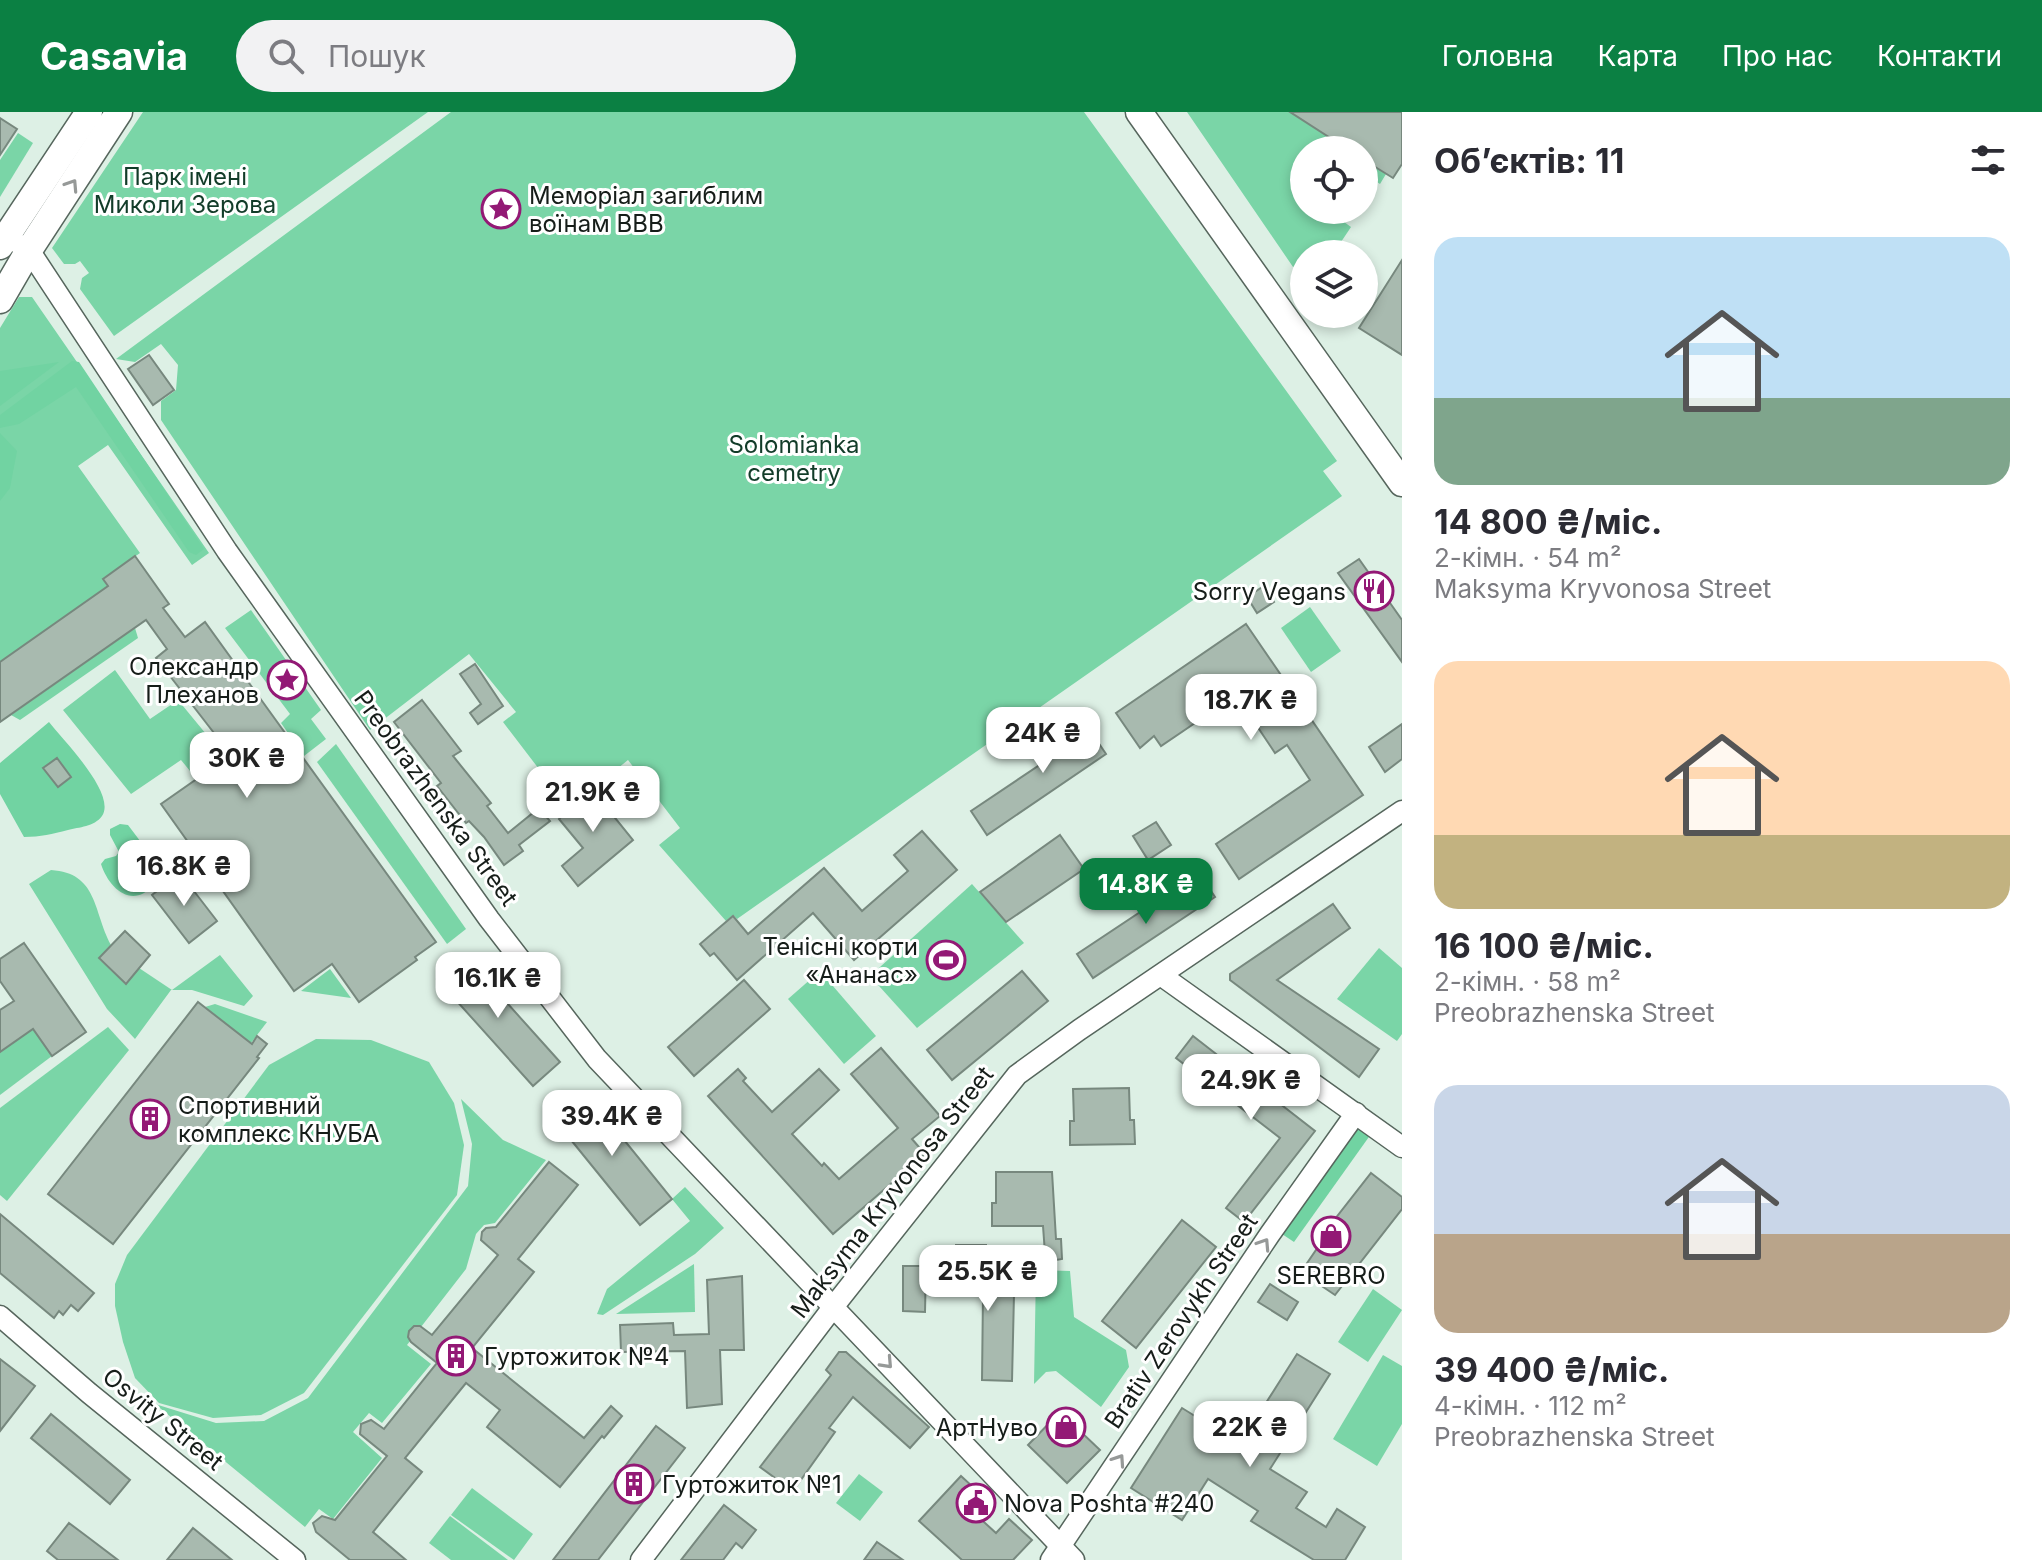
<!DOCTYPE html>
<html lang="uk">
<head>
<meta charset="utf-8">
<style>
	body { margin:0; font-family:Inter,sans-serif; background:#f2f2f3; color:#2b2b33; height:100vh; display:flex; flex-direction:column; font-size:30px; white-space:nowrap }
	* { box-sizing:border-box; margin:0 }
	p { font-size:26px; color:#7c7c81 }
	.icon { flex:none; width:44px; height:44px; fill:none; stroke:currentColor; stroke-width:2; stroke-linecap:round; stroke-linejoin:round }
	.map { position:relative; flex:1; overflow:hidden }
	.side { display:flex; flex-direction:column; background:#fff; width:640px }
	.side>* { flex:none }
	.tools { position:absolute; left:1290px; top:24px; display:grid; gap:16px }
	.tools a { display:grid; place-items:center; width:88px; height:88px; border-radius:50%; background:#fff; box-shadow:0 4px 12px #0003; font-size:40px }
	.price { position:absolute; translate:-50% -68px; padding:0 18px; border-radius:16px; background:#fff; color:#222; font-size:26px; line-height:52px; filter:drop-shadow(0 2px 4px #0008) }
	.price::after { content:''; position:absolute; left:50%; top:48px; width:24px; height:18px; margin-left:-12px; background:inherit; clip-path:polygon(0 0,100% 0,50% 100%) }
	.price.selected { background:#0b8043; color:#fff }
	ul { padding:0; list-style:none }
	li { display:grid; align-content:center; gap:16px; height:424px; padding:0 32px }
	li span { display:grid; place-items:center; height:248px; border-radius:24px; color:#555 }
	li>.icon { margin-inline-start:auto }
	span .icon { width:144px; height:144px; fill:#fffc; stroke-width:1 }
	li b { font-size:34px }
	h2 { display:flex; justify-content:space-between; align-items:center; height:96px; padding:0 32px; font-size:34px }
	header { display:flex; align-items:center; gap:48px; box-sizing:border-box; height:112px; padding:0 40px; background:#0b8043; color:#fff }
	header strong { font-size:38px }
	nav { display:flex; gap:44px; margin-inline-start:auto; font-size:28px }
	.search { width:560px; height:72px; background:#f2f2f3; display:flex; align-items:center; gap:20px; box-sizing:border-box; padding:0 28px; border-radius:44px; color:#7c7c81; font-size:30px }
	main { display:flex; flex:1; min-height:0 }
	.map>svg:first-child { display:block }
	.green { fill:#7ad5a7 }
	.forest { fill:#71d3a2 }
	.building { fill:#a8baaf; stroke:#77887e; stroke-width:2 }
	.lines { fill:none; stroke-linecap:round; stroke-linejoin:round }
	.minor-casing { stroke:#56665d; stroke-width:23 }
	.major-casing { stroke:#56665d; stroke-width:29 }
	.minor { stroke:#fff; stroke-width:20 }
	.major { stroke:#fff; stroke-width:26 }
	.oneway { stroke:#969998 }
	.labels { text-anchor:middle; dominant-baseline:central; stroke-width:6; stroke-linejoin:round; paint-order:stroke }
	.park-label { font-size:24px; fill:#123c29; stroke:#fff }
	.poi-label { font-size:24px; fill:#161d19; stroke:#fff; text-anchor:start }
	.street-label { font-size:24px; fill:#161d19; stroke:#fff }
</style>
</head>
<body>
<header>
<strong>Casavia</strong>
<div class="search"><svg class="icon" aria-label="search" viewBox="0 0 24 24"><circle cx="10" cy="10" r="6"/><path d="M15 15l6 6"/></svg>Пошук</div>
<nav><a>Головна</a><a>Карта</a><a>Про нас</a><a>Контакти</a></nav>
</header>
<main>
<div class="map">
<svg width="1402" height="1448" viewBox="0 0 1402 1448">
	<rect width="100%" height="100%" fill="#ddf0e5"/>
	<g class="green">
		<polygon points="143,0 428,0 114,224 80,177 82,166 89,161 80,149 75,152 64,152 52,136"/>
		<polygon points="451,0 1084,0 1337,349 1323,359 1342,384 737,807 733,803 726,809 659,733 680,716 628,648 602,669 565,676 542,661 503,610 516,600 469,542 370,618 161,308 161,289 176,278 178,253 161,232 135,250 116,247"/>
		<polygon points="1187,0 1290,0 1349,38 1304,38 1304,98 1345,98 1340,107 1351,115 1333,142 1304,142 1304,171"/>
		<polygon points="18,21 33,31 0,85 0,48"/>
		<polygon points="1364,48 1386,62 1380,72 1368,64 1364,70"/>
		<polygon points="19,185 32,185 209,441 192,453 108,333 78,354 140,441 103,467 108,474 0,550 0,216"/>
		<polygon points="1310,495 1341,539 1311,560 1281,516"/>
		<polygon points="251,498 321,598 311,607 326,627 304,644 281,611 290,602 225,516"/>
		<polygon points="135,516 138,526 20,608 11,603"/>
		<polygon points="115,558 150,607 178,588 225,645 195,665 181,648 131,682 63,598"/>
		<polygon points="336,632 466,817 447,832 317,650"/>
		<path d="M51,758c47,3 42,41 60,75l-12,14 26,25 14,-16 33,22 48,-35 33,41 -9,10 -52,-16h-21l-36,49 -28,-30 -78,-125z"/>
		<polygon points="972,772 1024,831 917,916 870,864"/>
		<polygon points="1379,836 1402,856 1402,922 1397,929 1337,887"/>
		<polygon points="330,857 351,886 301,879"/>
		<polygon points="820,859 876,924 844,952 788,887"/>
		<polygon points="215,892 267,910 251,931 205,895"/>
		<polygon points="108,915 129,938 7,1089 0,1083 0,996"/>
		<polygon points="33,917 52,944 0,983 0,940"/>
		<polygon points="316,927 371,928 429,950 454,991 464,1033 457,1083 304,1281 261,1303 213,1306 159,1291 135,1266 123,1230 115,1194 115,1172 127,1143 269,953"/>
		<polygon points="461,987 503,1028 546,1048 495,1111 484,1113 476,1122 466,1157 407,1233 431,1252 382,1311 369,1301 353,1320 382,1346 333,1407 319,1397 305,1415 155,1292 216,1311 264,1309 308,1286 468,1074 472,1032"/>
		<polygon points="685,1075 724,1116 695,1142 603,1203 597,1202 607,1177 690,1109 672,1087"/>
		<polygon points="694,1152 695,1200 616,1202"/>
		<polygon points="1036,1158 1070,1159 1074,1205 1126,1238 1129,1255 1101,1295 1056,1259 1046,1260 1034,1272"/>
		<polygon points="1373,1177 1402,1198 1368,1250 1338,1230"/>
		<polygon points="1383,1243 1402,1254 1402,1312 1377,1354 1333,1327"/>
		<polygon points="859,1362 883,1380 860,1409 836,1391"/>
		<polygon points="472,1376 533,1422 514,1448 451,1403"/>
		<polygon points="450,1404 508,1448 451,1448 429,1431"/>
	</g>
	<g class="forest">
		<polygon points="72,249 79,250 204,437 196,443 189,440 76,275 19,312 0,316 0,303"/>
		<polygon points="59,250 0,294 0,259"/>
		<polygon points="0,321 17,339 10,376 0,389"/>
		<path d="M49,610c14,18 68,72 53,94 -8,11 -23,11 -34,14 -16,4 -27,7 -44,7l-24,-43v-31z"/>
		<path d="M120,712l8,1 31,41c1,9 0,12 -5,18 -21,26 -45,5 -53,-20l4,-5 11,-3 3,-4 -9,-17v-6z"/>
		<polygon points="1355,1011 1371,1022 1294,1130 1279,1120"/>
	</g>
	<g class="building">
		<polygon points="1290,0 1402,0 1402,52 1393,66 1364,48 1364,38 1349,38"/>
		<polygon points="0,6 17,17 0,43"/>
		<polygon points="1402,148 1402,243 1359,216"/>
		<polygon points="149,243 174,278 153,293 128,257"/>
		<polygon points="135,444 169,492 163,496 185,525 205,510 436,830 415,845 417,848 359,890 332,852 294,879 161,692 231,643 156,546 167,537 146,508 0,610 0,550 108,474 103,467"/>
		<polygon points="1359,447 1402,508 1402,550 1338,461"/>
		<polygon points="1264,474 1274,490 1257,501 1247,485"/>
		<polygon points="1246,512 1363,683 1239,767 1216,732 1310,668 1287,633 1275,641 1247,599 1257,593 1240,568 1190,603 1195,611 1161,634 1154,624 1140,636 1116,601"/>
		<polygon points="475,552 503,594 478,612 470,601 481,592 460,562"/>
		<polygon points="422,588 461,639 453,644 491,691 487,694 508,721 539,696 550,709 519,733 523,739 504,753 484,725 469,709 466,711 437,674 441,671 394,610"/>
		<polygon points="1081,605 1106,642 987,723 971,699 1047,648 1038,634"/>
		<polygon points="1402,612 1402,647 1385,660 1369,635"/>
		<polygon points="57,646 71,665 58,675 43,656"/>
		<polygon points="601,672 611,684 603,691 633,728 578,774 562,754 583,736 559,707 572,695 568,689 580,679 585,685"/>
		<polygon points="1156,710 1171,733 1148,748 1133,724"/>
		<polygon points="922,719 957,758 854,848 813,801 737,868 714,841 710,844 700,832 733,804 748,822 824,756 862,799 908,759 894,743"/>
		<polygon points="1060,723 1084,757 1006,810 980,780"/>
		<polygon points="180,761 217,809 189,831 152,783"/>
		<polygon points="1199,761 1215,785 1093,866 1077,842"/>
		<polygon points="1333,792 1350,816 1277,868 1379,937 1359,965 1230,868 1230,862"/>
		<polygon points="125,819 150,843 126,872 99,846"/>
		<polygon points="24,831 86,920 52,944 33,917 0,940 0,898 14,889 0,869 0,847"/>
		<polygon points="464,843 560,950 533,974 437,867"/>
		<polygon points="1022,859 1048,889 952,968 927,938"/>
		<polygon points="744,868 770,897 694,964 668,935"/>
		<polygon points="198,890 252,932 257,924 267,932 257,945 259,946 113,1132 48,1082"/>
		<polygon points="1193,924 1315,1019 1244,1110 1226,1096 1280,1026 1176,946"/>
		<polygon points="881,936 940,1004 912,1027 925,1042 833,1122 708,984 738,957 746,966 743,969 772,1000 819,957 839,978 792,1022 822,1054 824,1051 839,1067 898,1016 851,962"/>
		<polygon points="1129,976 1130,1008 1134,1008 1135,1032 1070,1033 1070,1009 1074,1009 1073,977"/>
		<polygon points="586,981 672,1087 640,1113 567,1023 562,1027 549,1011"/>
		<polygon points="549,1050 578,1073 518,1147 534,1160 472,1236 584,1326 611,1294 622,1304 604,1326 602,1324 560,1375 487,1315 500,1298 466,1271 405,1346 422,1360 373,1420 406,1448 350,1448 316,1420 313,1411 322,1404 335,1408 387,1344 360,1322 361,1312 371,1308 384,1317 437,1251 411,1230 408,1225 409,1219 414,1214 420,1214 432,1223 498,1143 481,1128 482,1120 486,1116 496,1115"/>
		<polygon points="996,1060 1052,1060 1056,1127 1061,1127 1062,1147 1056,1148 1056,1155 1046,1155 1043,1114 992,1114 992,1091 996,1091"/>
		<polygon points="1371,1061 1402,1085 1402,1097 1335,1183 1301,1160 1320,1132 1317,1130"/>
		<polygon points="0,1102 94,1181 78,1199 71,1193 63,1203 59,1199 54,1206 0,1161"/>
		<polygon points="1182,1108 1216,1135 1136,1236 1102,1209"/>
		<polygon points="956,1133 986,1133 986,1181 1014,1182 1012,1269 982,1268 983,1182 956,1182"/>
		<polygon points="903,1154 926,1154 925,1200 903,1199"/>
		<polygon points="742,1164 744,1238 720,1238 722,1292 687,1296 685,1239 621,1240 620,1213 673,1211 674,1223 709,1222 707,1168"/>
		<polygon points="1270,1172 1298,1190 1287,1208 1258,1190"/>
		<polygon points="839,1240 846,1240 929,1315 910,1336 853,1285 829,1316 835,1320 793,1379 760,1355 831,1263 826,1258"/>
		<polygon points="1297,1242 1330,1262 1270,1357 1307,1380 1296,1396 1326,1415 1337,1397 1365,1415 1345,1448 1314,1448 1251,1409 1258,1399 1208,1367 1182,1408 1131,1376 1182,1296 1240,1332"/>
		<polygon points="0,1247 35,1274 0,1319"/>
		<polygon points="1060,1300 1100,1338 1067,1371 1028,1333"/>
		<polygon points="51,1302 130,1368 110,1392 31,1326"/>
		<polygon points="656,1314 685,1336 598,1448 553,1448"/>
		<polygon points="961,1364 986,1387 974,1401 996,1421 1009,1407 1032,1428 1013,1448 962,1448 919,1409"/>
		<polygon points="724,1393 756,1418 742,1436 736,1431 723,1448 681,1448"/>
		<polygon points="69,1411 89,1426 118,1448 58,1448 47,1439"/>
		<polygon points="193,1416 232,1448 167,1448"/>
		<polygon points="877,1430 903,1448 864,1448"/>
	</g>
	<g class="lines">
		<defs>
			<g id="minor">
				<polyline points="20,133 29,138 227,439 489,807 597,947 1074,1448"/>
				<polyline points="1162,864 1402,1035"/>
				<polyline points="0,1204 89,1281 295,1448"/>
				<polyline points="641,1448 834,1194 1017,963 1079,918 1402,699"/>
				<polyline points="1051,1448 1270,1122 1356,1001"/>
			</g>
			<g id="major">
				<polyline points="1139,0 1402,371"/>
				<polyline points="0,134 89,0"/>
				<polyline points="0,188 29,138 119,0"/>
			</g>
		</defs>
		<use href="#minor" class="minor-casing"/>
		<use href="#major" class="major-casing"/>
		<use href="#minor" class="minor"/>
		<use href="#major" class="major"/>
	</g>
	<defs><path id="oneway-chevron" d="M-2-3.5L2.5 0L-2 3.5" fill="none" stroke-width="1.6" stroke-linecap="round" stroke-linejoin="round" transform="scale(2)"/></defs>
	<g class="oneway">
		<use href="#oneway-chevron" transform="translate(72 73) rotate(-57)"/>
		<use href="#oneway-chevron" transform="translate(1264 1132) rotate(-57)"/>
		<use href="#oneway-chevron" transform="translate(887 1251) rotate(47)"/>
		<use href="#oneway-chevron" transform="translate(1119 1348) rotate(-56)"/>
	</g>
	<defs>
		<symbol id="sight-ring" viewBox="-11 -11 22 22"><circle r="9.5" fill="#fff" stroke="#931975" stroke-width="1.5"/><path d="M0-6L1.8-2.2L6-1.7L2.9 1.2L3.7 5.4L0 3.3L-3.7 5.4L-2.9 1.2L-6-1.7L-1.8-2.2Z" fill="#931975"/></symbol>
		<symbol id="restaurant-ring" viewBox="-11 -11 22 22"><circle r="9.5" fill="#fff" stroke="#931975" stroke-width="1.5"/><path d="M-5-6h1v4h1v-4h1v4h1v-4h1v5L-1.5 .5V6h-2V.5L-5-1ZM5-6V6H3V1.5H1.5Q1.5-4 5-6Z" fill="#931975"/></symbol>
		<symbol id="stadium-ring" viewBox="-11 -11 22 22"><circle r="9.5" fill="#fff" stroke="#931975" stroke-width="1.5"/><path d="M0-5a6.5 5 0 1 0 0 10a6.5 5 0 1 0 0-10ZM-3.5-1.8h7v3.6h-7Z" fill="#931975"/></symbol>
		<symbol id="building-ring" viewBox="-11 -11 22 22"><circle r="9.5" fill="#fff" stroke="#931975" stroke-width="1.5"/><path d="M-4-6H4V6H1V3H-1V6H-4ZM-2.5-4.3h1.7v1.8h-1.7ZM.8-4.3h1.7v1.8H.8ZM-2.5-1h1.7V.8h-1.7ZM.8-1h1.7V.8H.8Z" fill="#931975"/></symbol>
		<symbol id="shop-ring" viewBox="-11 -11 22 22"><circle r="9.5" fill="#fff" stroke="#931975" stroke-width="1.5"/><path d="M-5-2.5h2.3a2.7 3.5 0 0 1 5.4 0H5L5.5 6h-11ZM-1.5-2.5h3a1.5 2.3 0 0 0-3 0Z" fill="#931975"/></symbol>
		<symbol id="civic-ring" viewBox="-11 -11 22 22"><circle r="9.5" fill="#fff" stroke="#931975" stroke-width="1.5"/><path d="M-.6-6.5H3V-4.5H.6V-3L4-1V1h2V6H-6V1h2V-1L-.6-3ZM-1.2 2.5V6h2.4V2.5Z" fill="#931975"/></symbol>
	</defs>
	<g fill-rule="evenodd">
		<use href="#sight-ring" x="479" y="75" width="44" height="44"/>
		<use href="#restaurant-ring" x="1352" y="457" width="44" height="44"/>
		<use href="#sight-ring" x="265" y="546" width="44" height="44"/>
		<use href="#stadium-ring" x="924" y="826" width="44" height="44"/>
		<use href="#building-ring" x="128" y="985" width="44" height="44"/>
		<use href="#shop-ring" x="1309" y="1102" width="44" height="44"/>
		<use href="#building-ring" x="434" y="1222" width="44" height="44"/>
		<use href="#shop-ring" x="1044" y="1293" width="44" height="44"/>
		<use href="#building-ring" x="612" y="1350" width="44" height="44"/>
		<use href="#civic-ring" x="954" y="1369" width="44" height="44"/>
	</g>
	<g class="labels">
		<g class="park-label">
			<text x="185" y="64">Парк імені<tspan x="185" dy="28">Миколи Зерова</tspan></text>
			<text x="794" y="332">Solomianka<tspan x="794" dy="28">cemetry</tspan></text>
		</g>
		<g class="poi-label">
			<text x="529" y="83">Меморіал загиблим<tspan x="529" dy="28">воїнам ВВВ</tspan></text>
			<text x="1346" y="479" text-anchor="end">Sorry Vegans</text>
			<text x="259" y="554" text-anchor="end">Олександр<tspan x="259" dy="28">Плеханов</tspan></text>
			<text x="918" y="834" text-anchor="end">Тенісні корти<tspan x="918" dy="28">«Ананас»</tspan></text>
			<text x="178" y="993">Спортивний<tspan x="178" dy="28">комплекс КНУБА</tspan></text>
			<text x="1331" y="1163" text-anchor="middle">SEREBRО</text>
			<text x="484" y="1244">Гуртожиток №4</text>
			<text x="1038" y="1315" text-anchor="end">АртНуво</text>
			<text x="662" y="1372">Гуртожиток №1</text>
			<text x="1004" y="1391">Nova Poshta #240</text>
		</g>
		<g class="street-label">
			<text transform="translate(436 686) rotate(54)">Preobrazhenska Street</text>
			<text transform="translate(892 1080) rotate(-52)">Maksyma Kryvonosa Street</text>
			<text transform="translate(1181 1209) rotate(-56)">Brativ Zerovykh Street</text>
			<text transform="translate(163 1307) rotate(39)">Osvity Street</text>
		</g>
	</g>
</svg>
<div class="tools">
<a><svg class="icon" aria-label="locate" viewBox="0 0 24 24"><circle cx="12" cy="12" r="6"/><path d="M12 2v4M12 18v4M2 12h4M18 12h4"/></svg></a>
<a><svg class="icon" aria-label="layers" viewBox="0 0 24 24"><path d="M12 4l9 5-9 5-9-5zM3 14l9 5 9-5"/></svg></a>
</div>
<b class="price" style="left:1251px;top:630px">18.7K ₴</b>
<b class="price" style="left:1043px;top:663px">24K ₴</b>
<b class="price" style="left:247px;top:688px">30K ₴</b>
<b class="price" style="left:593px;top:722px">21.9K ₴</b>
<b class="price" style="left:184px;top:796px">16.8K ₴</b>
<b class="price selected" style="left:1146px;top:814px">14.8K ₴</b>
<b class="price" style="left:498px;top:908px">16.1K ₴</b>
<b class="price" style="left:1251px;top:1010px">24.9K ₴</b>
<b class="price" style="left:612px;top:1046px">39.4K ₴</b>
<b class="price" style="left:988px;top:1201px">25.5K ₴</b>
<b class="price" style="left:1250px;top:1357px">22K ₴</b>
</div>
<section class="side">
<h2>Об’єктів: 11<svg class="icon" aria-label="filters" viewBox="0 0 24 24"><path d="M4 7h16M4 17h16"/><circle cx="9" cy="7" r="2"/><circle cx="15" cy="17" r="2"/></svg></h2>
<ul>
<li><span style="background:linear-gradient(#bfe0f5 65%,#7fa58c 0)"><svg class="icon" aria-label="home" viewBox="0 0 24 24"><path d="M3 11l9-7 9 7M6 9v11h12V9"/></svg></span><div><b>14 800 ₴/міс.</b><p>2-кімн. · 54 m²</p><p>Maksyma Kryvonosa Street</p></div></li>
<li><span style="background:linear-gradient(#ffd9b3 70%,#c2b280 0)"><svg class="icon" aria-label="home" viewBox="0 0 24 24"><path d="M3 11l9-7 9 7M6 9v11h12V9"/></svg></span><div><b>16 100 ₴/міс.</b><p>2-кімн. · 58 m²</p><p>Preobrazhenska Street</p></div></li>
<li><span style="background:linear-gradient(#c9d6e8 60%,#b9a48a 0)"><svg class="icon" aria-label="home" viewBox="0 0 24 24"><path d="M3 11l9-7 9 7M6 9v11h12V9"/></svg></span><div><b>39 400 ₴/міс.</b><p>4-кімн. · 112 m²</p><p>Preobrazhenska Street</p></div></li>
</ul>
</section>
</main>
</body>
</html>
